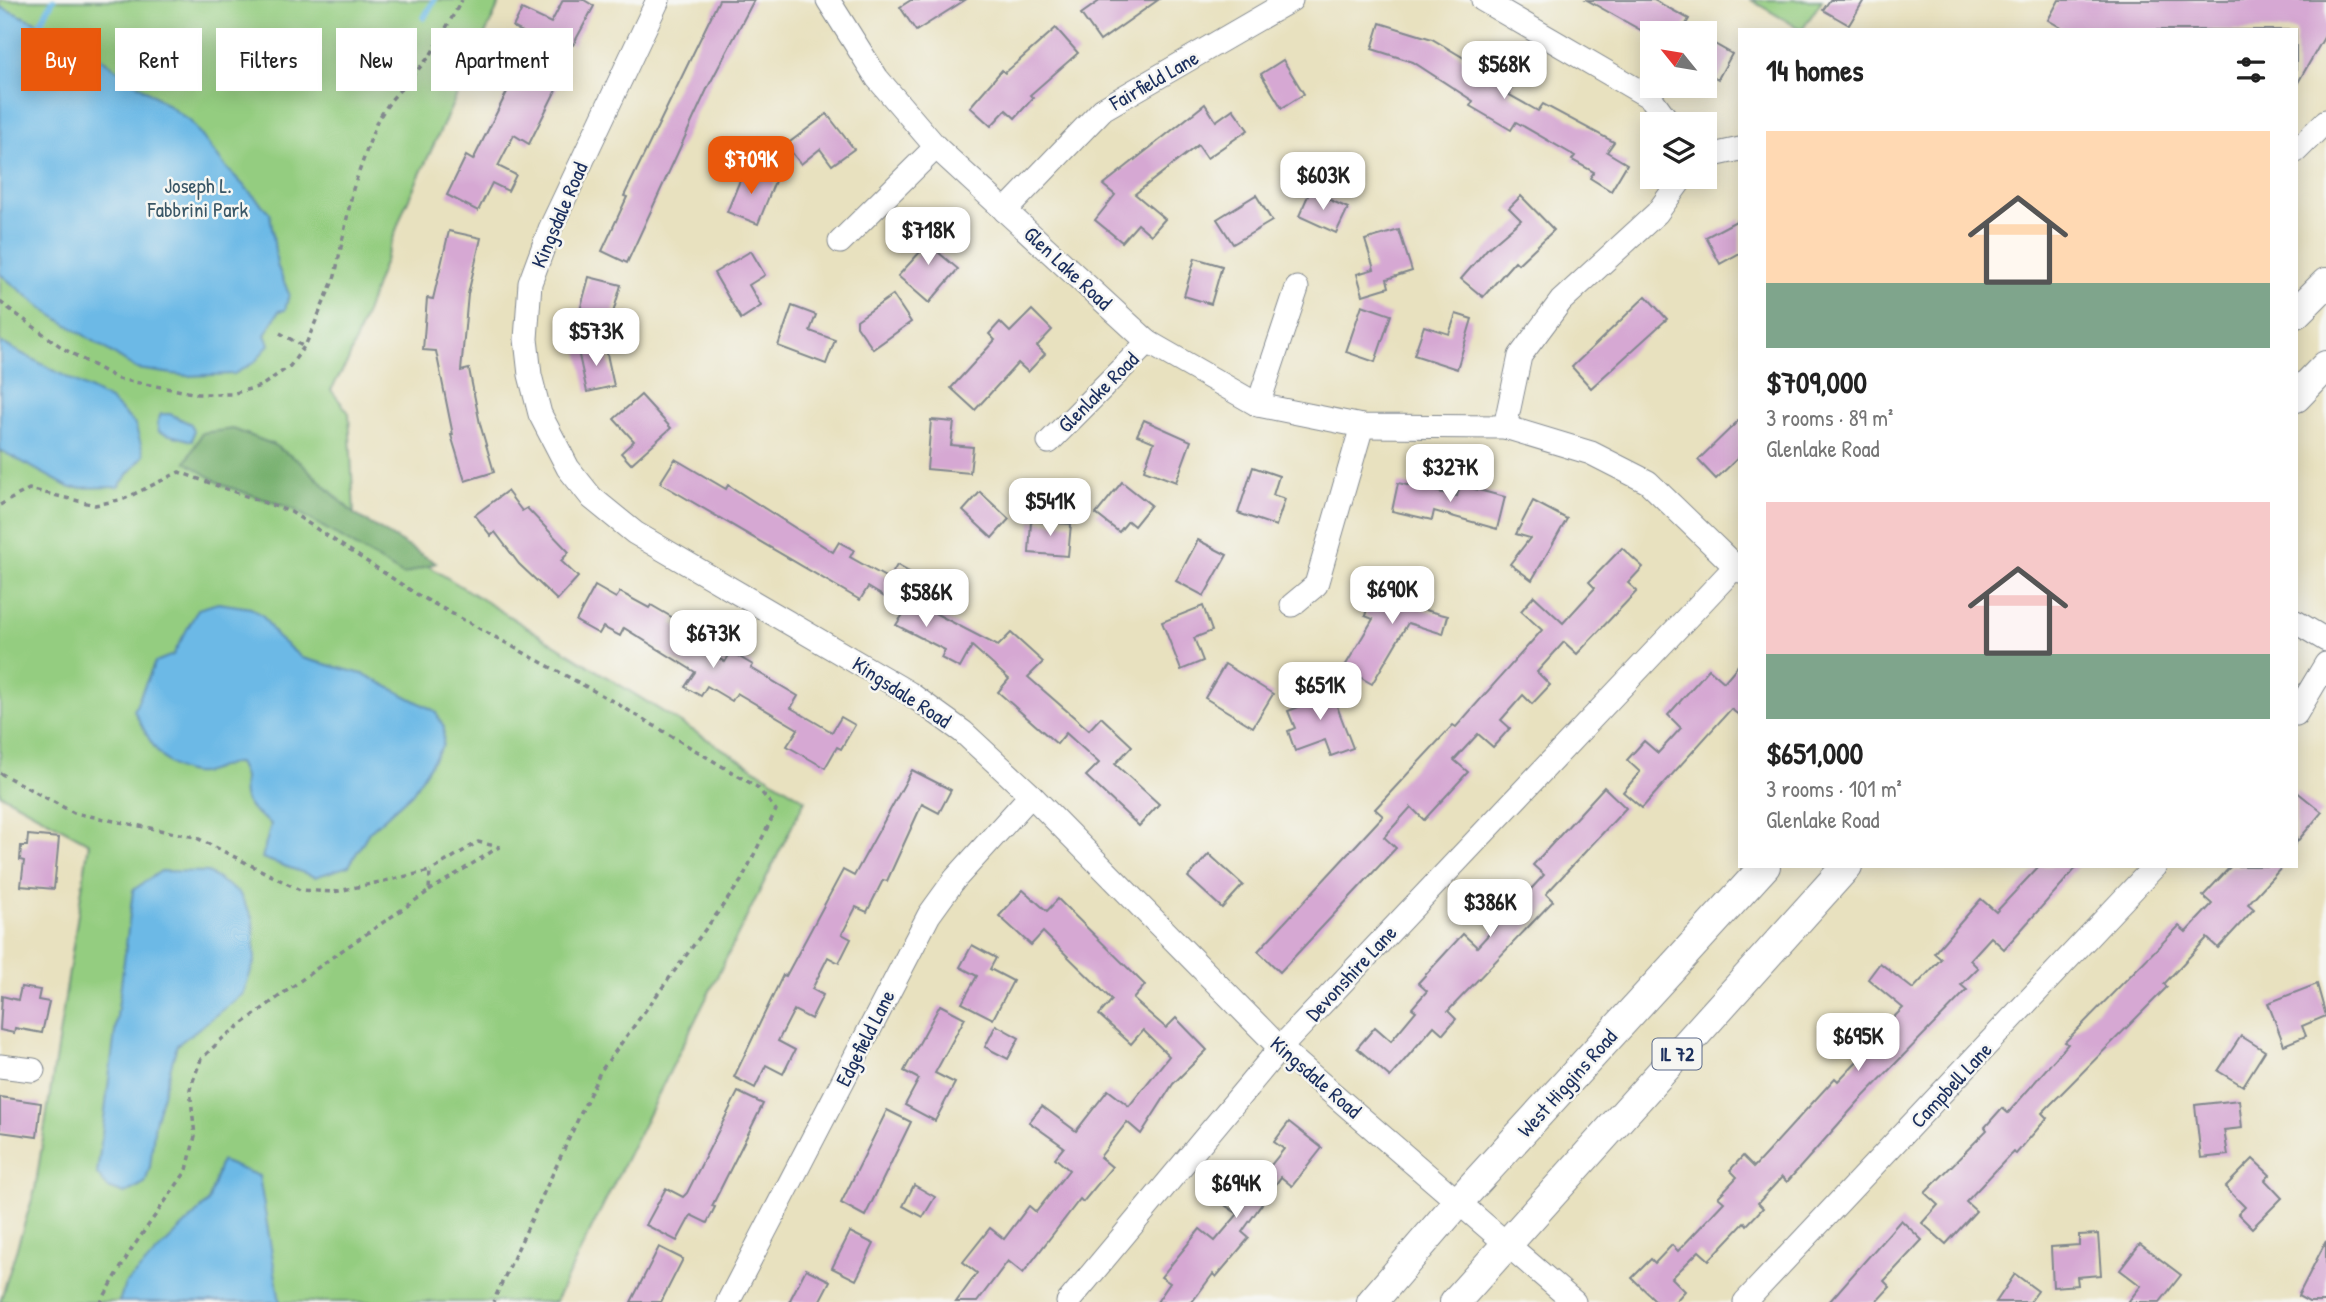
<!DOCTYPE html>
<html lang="en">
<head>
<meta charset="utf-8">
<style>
	body { margin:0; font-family:"Patrick Hand",sans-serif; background:#f6f6f6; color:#222; height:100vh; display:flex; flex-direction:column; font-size:26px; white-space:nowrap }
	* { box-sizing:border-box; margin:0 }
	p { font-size:23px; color:#767676 }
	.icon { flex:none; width:38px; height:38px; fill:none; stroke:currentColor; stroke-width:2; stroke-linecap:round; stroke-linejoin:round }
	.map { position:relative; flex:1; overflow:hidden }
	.sheet { position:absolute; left:1738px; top:28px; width:560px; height:840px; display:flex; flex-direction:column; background:#fff; border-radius:0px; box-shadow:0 4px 18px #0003 }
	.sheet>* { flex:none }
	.guide { position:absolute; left:21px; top:28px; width:665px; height:63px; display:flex; gap:14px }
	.needle { width:46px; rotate:300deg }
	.buttons { position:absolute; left:1640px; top:21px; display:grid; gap:14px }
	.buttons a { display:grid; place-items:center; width:77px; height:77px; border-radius:0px; background:#fff; box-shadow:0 4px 18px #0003; font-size:35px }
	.price { position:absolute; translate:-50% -60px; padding:0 16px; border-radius:14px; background:#fff; color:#222; font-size:23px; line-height:46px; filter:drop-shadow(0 2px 4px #0008) }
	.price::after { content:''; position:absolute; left:50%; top:42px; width:21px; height:16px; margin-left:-10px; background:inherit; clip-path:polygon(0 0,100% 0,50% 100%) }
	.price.selected { background:#ea580c; color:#fff }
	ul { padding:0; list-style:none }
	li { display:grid; align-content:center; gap:14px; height:371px; padding:0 28px }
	li span { display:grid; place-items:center; height:217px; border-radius:0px; color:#555 }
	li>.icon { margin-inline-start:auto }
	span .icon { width:126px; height:126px; fill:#fffc; stroke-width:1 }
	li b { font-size:30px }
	h2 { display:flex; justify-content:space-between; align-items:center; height:84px; padding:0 28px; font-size:30px }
	.pill { padding:0 24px; border-radius:0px; background:#fff; box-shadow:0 4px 18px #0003; font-size:24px; line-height:63px }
	.pill.selected { background:#ea580c; color:#fff }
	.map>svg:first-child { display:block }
	.green { fill:#94cd80; stroke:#587e6f; stroke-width:2 }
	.forest { fill:#77b06e; stroke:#497066; stroke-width:2 }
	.water { fill:#6cb9e6; stroke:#4474a2; stroke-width:2 }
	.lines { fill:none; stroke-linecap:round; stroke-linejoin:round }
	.stream { stroke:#6cb9e6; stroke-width:6 }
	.building { fill:#d6a8d3 }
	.minor-casing { stroke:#82888e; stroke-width:25 }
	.major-casing { stroke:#82888e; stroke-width:32 }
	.path { stroke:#82888e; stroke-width:3.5; stroke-dasharray:5 5; stroke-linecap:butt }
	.minor { stroke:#fff; stroke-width:23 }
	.major { stroke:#fff; stroke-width:30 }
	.labels { text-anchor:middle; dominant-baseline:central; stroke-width:5; stroke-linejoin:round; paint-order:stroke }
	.shield { fill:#f6f6f2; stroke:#5d6b8a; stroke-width:2 }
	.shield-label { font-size:19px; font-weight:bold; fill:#1b2f5e }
	.street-label { font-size:21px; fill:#1b2f5e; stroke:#f6f6f2 }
	.park-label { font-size:21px; fill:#395666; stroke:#f6f6f2 }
</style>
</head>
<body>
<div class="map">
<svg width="2326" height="1302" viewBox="0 0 2326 1302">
	<rect width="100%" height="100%" fill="#f6f6f2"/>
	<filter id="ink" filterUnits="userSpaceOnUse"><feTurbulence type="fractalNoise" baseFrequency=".0143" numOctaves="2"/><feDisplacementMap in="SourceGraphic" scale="14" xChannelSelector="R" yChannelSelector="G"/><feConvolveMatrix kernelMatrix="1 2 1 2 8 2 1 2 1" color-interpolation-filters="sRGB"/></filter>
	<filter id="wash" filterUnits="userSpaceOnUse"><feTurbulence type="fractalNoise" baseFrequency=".00686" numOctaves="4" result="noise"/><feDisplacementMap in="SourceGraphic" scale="28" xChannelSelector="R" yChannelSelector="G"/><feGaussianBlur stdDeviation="1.57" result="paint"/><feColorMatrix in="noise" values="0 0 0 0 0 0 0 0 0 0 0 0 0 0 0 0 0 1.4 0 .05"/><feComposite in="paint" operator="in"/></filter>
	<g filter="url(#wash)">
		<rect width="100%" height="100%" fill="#e8e1bf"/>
		<g class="green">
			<polygon points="0,0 501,0 404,209 348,361 331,390 349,413 354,514 299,461 359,523 805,800 555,1302 0,1302 35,1190 89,843 0,794"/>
			<polygon points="1751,0 1822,0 1802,30"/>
		</g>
		<polygon class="forest" points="233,429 272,444 299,461 354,514 436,563 403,575 293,509 223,485 186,462 202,433"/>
		<g class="water">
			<polygon points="0,7 69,36 190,121 225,166 270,213 277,265 289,294 285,310 279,311 265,335 269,344 255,362 234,374 187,376 137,369 46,311 0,274"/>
			<polygon points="0,342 110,400 135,424 144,455 118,487 70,488 0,450"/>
			<polygon points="161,414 170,414 191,424 194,431 192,441 159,432 157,423"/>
			<path d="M218,603l33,5 12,8 14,21 25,21 64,17 69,36 9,16 -1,18 -31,48 -43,39 -20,34 -34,11 -53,-19 9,-34c-10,-8 -25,-15 -27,-29 -3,-16 5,-12 -6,-32 -14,-1 -24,9 -37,10 -37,3 -54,-36 -67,-63l21,-48 18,-7 25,-46z"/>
			<polygon points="161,871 207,872 239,893 253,919 255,960 243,994 177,1045 155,1122 150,1167 145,1183 124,1194 108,1188 97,1174 133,890"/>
			<polygon points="221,1161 259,1176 280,1302 119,1302 125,1284 208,1202"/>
		</g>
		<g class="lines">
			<g class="stream">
				<polyline points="424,18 434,0"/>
				<polyline points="40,24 53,0"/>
			</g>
		</g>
		<g id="blocks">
			<g class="building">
				<polygon points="563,0 584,0 594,6 573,45 560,38 541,74 559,84 529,144 514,135 498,166 516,175 508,191 492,183 478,211 447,195 466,156 473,160 534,38 513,27 522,9 551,23"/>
				<polygon points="719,0 754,0 708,87 627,263 602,251 627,197 624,196"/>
				<polygon points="911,0 965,0 916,31 900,7"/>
				<polygon points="1101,0 1158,0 1100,41 1081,14"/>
				<polygon points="1587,0 1654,0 1689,19 1681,33 1646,33"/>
				<polygon points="1830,0 1864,0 1849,25 1823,10"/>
				<polygon points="2059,0 2326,0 2326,34 2296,86 2296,30 2065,30 2048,20"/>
				<polygon points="1380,23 1432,39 1489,73 1491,70 1514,83 1508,94 1538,111 1543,104 1614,142 1607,152 1627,164 1611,191 1590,178 1594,172 1572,160 1575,156 1516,122 1511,130 1470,106 1473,101 1413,62 1372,49"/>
				<polygon points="1056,28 1078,53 1030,95 1033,98 1015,118 1006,110 991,126 970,107 1002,70 1005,73"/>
				<polygon points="1704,38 1732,54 1718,79 1704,71"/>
				<polygon points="1283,60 1304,94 1282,108 1261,74"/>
				<polygon points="1205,104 1216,121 1233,109 1248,130 1207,158 1198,145 1135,194 1165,219 1151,235 1138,224 1122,242 1095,220 1115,195 1103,185"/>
				<polygon points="827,114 854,149 832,165 820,149 801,164 786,145"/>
				<polygon points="745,168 775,181 758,224 727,212"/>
				<polygon points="1310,191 1348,208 1336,233 1299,216"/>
				<polygon points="1256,195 1272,221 1233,244 1217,219"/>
				<polygon points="1521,196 1554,230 1518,264 1515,261 1483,297 1461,279 1487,249 1521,220 1509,208"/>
				<polygon points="1740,219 1740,253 1720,264 1706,237"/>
				<polygon points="926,227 946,245 939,253 958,269 929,303 898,276 921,251 912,243"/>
				<polygon points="1399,230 1412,271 1387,279 1389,287 1363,295 1357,274 1374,269 1365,240"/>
				<polygon points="449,231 481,238 468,294 461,371 469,369 480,424 494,472 465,481 451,435 453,435 436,351 423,350 427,298 433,299"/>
				<polygon points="751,251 765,275 749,285 761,306 741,319 714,273"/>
				<polygon points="1195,258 1222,266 1211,304 1184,296"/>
				<polygon points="589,277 621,285 609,327 578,318"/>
				<polygon points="893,295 911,322 873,349 857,326 857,320"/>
				<polygon points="1646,296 1667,319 1591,388 1572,367"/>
				<polygon points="1362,305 1391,315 1375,362 1346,352"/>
				<polygon points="792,306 816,315 810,331 835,340 826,364 778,346"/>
				<polygon points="1032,310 1052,330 1037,346 1045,354 1028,372 1018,363 975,410 951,388 995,340 989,334 1000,322 1010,332"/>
				<polygon points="1456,314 1472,319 1457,369 1414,355 1424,326 1449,334"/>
				<polygon points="605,345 614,386 587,392 578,351"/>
				<polygon points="641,395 671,428 631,464 621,453 634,441 614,419"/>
				<polygon points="1740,419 1740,456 1716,479 1698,460"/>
				<polygon points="931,420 954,422 951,445 973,447 970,473 927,469"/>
				<polygon points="1144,420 1191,441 1176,482 1144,470 1154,442 1137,435"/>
				<polygon points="675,459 726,489 728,485 833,552 839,542 854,550 850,557 889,579 897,565 937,588 925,608 998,646 1011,633 1043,662 1028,677 1089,730 1101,717 1132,746 1115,764 1159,804 1139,826 1086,776 1099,763 1066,733 1057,744 998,692 1009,679 972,646 960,668 941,658 945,650 896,625 906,610 868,587 860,600 660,483"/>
				<polygon points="1253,467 1279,476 1273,495 1285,499 1276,526 1238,513"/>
				<polygon points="1122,482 1151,505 1134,526 1128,521 1119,532 1096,514"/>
				<polygon points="1398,483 1457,496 1460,485 1505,497 1497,529 1434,511 1432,520 1392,511"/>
				<polygon points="507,491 522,511 527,508 569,552 561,561 578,577 557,600 519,564 495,532 491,536 475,515"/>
				<polygon points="980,492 1009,519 992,538 963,511"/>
				<polygon points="1533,501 1567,519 1532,580 1510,564 1530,538 1516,534"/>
				<polygon points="1031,521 1071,524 1068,556 1029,553"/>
				<polygon points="1198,540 1227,555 1204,596 1176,581"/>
				<polygon points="1622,548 1643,567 1628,583 1637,591 1577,654 1564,642 1537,672 1550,685 1532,704 1523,695 1501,720 1510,728 1493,747 1478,734 1454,760 1468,772 1424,820 1411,807 1384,837 1396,848 1280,972 1258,951 1383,816 1375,809 1453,725 1456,727 1542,630 1521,611 1534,596 1563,623 1595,588 1589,582"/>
				<polygon points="1395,575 1429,585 1421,609 1448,616 1443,634 1408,623 1372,684 1344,668 1373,619 1365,616 1370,599 1387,604"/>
				<polygon points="595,586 616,598 620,592 649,608 651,605 675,619 672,623 696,638 692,643 725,662 731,652 753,665 751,668 798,696 791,708 832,732 841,717 855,725 841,749 837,747 825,768 787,746 798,729 737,693 732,701 707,686 701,696 685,687 695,672 624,628 620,636 603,627 599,634 576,621"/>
				<polygon points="1203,606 1212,631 1194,638 1203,661 1181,670 1162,622"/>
				<polygon points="1740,663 1740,716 1731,709 1642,808 1623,792 1640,772 1627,760 1644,741 1658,753 1681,728 1668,715 1709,669 1724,682"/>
				<polygon points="1225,664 1273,694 1253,727 1205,698"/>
				<polygon points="1326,678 1353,748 1331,756 1325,740 1295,751 1288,731 1295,728 1288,711 1317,700 1311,684"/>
				<polygon points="912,770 951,790 939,813 922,804 887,881 883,880 867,912 856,907 842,934 851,939 839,963 828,957 812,989 823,995 811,1019 794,1010 778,1041 795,1050 783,1074 766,1065 755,1088 734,1077 783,975 786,976 843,870 854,876"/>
				<polygon points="1604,787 1626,808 1546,894 1553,901 1448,1011 1456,1019 1443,1034 1434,1026 1390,1077 1357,1048 1375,1027 1391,1041 1416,1011 1412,1008 1427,991 1418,983 1463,934 1477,947 1500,922 1487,910 1504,890 1518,903 1544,875 1533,865"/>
				<polygon points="2296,791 2322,812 2296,843"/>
				<polygon points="28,835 59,838 54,889 21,886 24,861 20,860 21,846 27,846"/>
				<polygon points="1209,854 1243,885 1222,908 1188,877"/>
				<polygon points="2039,866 2078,866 2004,949 1991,937 1970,960 1978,968 1961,985 1967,990 1859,1101 1787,1182 1782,1177 1758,1203 1763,1208 1747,1225 1745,1222 1709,1260 1699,1251 1672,1278 1685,1291 1675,1302 1657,1302 1632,1278 1651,1259 1655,1263 1672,1245 1678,1251 1724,1202 1718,1197 1737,1177 1730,1170 1743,1156 1754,1167 1835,1078 1838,1081 1885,1032 1882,1029 1903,1008 1868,979 1880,963 1913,989 1941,959 1934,953 1981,899 1996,912"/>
				<polygon points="2231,866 2283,866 2248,904 2254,909 2218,948 2207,938 2164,984 2167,987 2042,1113 2047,1118 2016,1154 2013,1152 1966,1202 1976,1211 1946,1244 1922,1223 1938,1205 1925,1193 1987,1130 1985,1127 2002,1108 2008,1113 2068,1044 2065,1042 2179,926 2186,932 2212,904 2203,896"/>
				<polygon points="1023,890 1047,911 1058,899 1145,985 1133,999 1166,1028 1176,1018 1207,1050 1173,1084 1141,1134 1127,1122 1100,1157 1112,1167 1083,1202 1080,1199 1023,1273 1008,1261 977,1302 956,1302 977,1273 963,1262 990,1228 1004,1239 1029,1206 1036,1212 1069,1170 1055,1158 1064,1147 1029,1122 1042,1106 1076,1131 1108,1090 1129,1106 1169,1056 1143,1030 1131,1044 1099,1015 1112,1000 1043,932 1031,945 999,916"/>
				<polygon points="972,945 996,958 990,969 1013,981 993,1019 962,1003 977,976 960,967"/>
				<polygon points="2317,984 2326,1016 2302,1026 2306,1036 2284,1045 2268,1003"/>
				<polygon points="21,987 40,990 38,1000 49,1002 42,1033 15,1028 14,1033 0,1030 2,996 18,1000"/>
				<polygon points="940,1005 965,1018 935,1073 955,1083 935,1121 905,1105 919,1079 904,1071"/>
				<polygon points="996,1025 1019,1038 1008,1059 985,1047"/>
				<polygon points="2241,1036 2265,1051 2243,1086 2218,1071"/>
				<polygon points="738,1092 763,1104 712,1206 715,1207 707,1223 691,1215 677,1241 646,1225 666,1188 683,1197 687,1193"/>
				<polygon points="0,1097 41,1103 37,1137 0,1132"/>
				<polygon points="2239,1100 2242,1128 2224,1130 2228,1155 2201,1158 2195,1105"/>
				<polygon points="887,1110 911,1122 865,1216 841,1203"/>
				<polygon points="1289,1122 1322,1148 1292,1186 1281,1177 1242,1232 1249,1238 1216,1277 1213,1274 1192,1302 1157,1302 1170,1283 1161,1277 1200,1229 1215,1241 1238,1214 1226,1206 1250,1173 1259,1180 1284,1149 1274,1142"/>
				<polygon points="2253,1159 2270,1175 2265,1180 2282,1198 2252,1228 2238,1214 2245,1207 2225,1187"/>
				<polygon points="914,1185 935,1197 923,1217 903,1206"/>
				<polygon points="1901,1220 1922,1240 1884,1281 1890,1287 1876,1302 1829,1302"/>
				<polygon points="850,1232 874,1244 856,1280 832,1268"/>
				<polygon points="2098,1234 2101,1275 2077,1277 2078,1285 2053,1287 2051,1247 2079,1245 2079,1235"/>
				<polygon points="2326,1241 2326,1302 2309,1302 2298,1296"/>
				<polygon points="2140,1244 2181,1275 2160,1302 2128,1302 2141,1286 2120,1270"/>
				<polygon points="659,1247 683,1259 661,1302 631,1302"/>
				<polygon points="806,1269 830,1281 819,1302 789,1302"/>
				<polygon points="2015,1274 2038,1291 2030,1302 1996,1302"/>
			</g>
		</g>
	</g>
	<g filter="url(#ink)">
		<use href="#blocks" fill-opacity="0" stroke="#82888e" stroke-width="2"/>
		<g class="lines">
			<defs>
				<g id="minor">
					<polyline points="658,0 550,229 530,283 526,339 530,375 540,414 568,468 592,498 635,533 909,693 963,732 1031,795 1280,1048 1574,1302"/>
					<polyline points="828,0 877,78 936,147 1148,342 1258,405 1362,426 1505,427 1591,453 1648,482 1740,571"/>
					<polyline points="1483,0 1651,98 1670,124"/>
					<polyline points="2296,151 2326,121"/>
					<polyline points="1704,157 1740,149"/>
					<polyline points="1005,211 1103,109 1291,0"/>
					<polyline points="840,242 936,147"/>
					<polyline points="1258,405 1297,288"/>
					<polyline points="1505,427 1520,356 1561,301 1657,213 1683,177"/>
					<polyline points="1049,442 1148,342"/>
					<polyline points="1292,605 1316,585 1362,426"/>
					<polyline points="2296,622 2326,640"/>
					<polyline points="2296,714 2326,664"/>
					<polyline points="0,1066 33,1070"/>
					<polyline points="728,1302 929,915 955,879 1031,795"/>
					<polyline points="1068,1302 1280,1048 1735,567"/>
					<polyline points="1745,1302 2155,866"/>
				</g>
				<g id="major">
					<polyline points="2296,313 2326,283"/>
					<polyline points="2296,397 2326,366"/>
					<polyline points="1372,1302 1459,1201 1765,866"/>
					<polyline points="1455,1302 1847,866"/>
				</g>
			</defs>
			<use href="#minor" class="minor-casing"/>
			<use href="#major" class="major-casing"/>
			<g class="path">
				<polyline points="0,302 64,349 118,379 198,394 231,394 261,386 290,366 306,344 335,276 353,189 377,121 391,100 430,56 462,0"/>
				<polyline points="280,333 304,347"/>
				<polyline points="0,505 29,489 95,505 124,499 179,472 291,512 418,595 616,703 757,787 776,810 741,881 600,1072 493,1302"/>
				<polyline points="0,773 74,813 195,837 300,890 334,892 430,871 429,891 331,958 223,1038 201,1059 190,1089 195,1136 187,1170 131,1250 101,1302"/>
				<polyline points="429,891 499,847 478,842 430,871"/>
			</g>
			<use href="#minor" class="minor"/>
			<use href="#major" class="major"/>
		</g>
	</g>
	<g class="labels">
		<rect class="shield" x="1652.5" y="1038.5" width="49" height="31" rx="5"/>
		<g class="shield-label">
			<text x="1677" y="1054">IL 72</text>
		</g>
		<g class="street-label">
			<text transform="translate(1154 80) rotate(-30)">Fairfield Lane</text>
			<text transform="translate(559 215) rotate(-67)">Kingsdale Road</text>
			<text transform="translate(1068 268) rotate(43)">Glen Lake Road</text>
			<text transform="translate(1098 392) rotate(-45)">Glenlake Road</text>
			<text transform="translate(902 692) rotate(33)">Kingsdale Road</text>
			<text transform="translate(1351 973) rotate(-47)">Devonshire Lane</text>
			<text transform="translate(865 1038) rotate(-63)">Edgefield Lane</text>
			<text transform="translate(1316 1077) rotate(41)">Kingsdale Road</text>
			<text transform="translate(1567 1083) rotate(-48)">West Higgins Road</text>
			<text transform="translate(1951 1085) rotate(-47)">Campbell Lane</text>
		</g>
		<g class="park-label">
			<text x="198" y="185">Joseph L.<tspan x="198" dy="24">Fabbrini Park</tspan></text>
		</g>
	</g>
</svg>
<div class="buttons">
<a><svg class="needle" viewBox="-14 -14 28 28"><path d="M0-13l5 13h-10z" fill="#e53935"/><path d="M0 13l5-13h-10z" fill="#767676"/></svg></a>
<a><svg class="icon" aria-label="layers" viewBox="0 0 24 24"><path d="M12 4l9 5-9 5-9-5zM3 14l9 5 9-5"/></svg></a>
</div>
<b class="price" style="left:1504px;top:101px">$568K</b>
<b class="price selected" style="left:751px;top:196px">$709K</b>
<b class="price" style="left:1323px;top:212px">$603K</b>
<b class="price" style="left:928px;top:267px">$718K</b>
<b class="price" style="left:596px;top:368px">$573K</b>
<b class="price" style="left:1450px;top:504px">$327K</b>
<b class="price" style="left:1050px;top:538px">$541K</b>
<b class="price" style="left:1392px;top:626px">$690K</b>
<b class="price" style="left:926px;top:629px">$586K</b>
<b class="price" style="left:713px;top:670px">$673K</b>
<b class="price" style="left:1320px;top:722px">$651K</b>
<b class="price" style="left:1490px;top:939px">$386K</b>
<b class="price" style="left:1858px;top:1073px">$695K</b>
<b class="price" style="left:1236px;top:1220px">$694K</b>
<div class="guide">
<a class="pill selected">Buy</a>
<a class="pill">Rent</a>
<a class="pill">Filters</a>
<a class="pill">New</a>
<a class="pill">Apartment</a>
</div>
<section class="sheet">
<h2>14 homes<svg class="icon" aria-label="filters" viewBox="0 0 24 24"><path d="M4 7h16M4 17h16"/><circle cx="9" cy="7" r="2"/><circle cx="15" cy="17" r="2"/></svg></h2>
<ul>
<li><span style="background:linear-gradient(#ffd9b3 70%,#7fa58c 0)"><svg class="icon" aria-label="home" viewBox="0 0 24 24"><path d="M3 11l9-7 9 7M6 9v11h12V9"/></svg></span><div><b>$709,000</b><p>3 rooms · 89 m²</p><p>Glenlake Road</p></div></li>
<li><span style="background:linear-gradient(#f6c9c9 70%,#7fa58c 0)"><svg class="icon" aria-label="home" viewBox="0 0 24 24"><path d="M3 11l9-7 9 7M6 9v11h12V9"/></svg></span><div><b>$651,000</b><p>3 rooms · 101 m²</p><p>Glenlake Road</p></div></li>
</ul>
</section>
</div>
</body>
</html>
